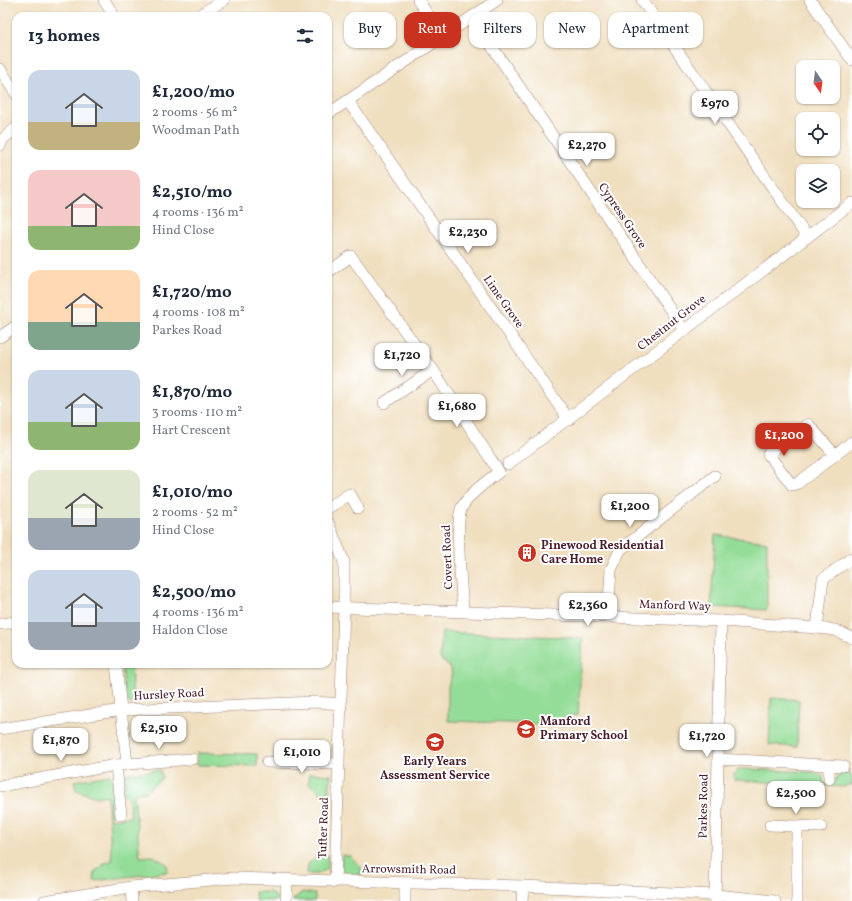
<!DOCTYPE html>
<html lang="en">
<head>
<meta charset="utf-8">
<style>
	body { margin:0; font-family:Vollkorn,serif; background:#f6f6f7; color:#1f2937; height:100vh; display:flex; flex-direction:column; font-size:15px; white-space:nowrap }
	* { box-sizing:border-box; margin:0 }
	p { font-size:13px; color:#747a83 }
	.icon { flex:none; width:22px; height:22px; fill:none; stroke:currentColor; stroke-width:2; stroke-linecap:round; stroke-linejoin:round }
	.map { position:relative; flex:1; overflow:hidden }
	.side { position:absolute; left:12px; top:12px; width:320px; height:656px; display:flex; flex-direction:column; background:#fff; border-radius:12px; box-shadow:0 1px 3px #0004 }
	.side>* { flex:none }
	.banner { position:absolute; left:344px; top:12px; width:380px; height:36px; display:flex; gap:8px }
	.needle { width:26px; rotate:166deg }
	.controls { position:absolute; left:796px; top:60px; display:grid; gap:8px }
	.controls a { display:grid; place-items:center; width:44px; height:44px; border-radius:8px; background:#fff; box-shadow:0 1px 3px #0004; font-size:20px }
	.price { position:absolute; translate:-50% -34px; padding:0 9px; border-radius:8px; background:#fff; color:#222; font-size:13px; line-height:26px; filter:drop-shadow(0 1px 2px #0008) }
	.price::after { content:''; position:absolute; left:50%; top:24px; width:12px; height:9px; margin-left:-6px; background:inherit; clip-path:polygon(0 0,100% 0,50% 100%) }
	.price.active { background:#c8321e; color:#fff }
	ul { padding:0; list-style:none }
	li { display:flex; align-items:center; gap:12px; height:100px; padding:0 16px }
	li span { display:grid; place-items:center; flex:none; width:112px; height:80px; border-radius:12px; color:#555 }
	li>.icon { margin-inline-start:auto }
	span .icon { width:48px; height:48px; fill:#fffc; stroke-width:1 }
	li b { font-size:17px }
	h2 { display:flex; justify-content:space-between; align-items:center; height:48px; padding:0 16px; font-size:17px }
	.chip { padding:0 14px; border-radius:12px; background:#fff; box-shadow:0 1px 3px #0004; font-size:14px; line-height:36px }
	.chip.active { background:#c8321e; color:#fff }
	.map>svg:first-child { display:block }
	.green { fill:#94dd98; stroke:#6f7e62 }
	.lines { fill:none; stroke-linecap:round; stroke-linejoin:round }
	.minor-casing { stroke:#9d7f75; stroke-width:12 }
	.minor { stroke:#fff; stroke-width:11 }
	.labels { text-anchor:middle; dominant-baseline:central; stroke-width:4; stroke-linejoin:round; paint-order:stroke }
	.street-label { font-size:12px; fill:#4a1f2b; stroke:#fff }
	.poi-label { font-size:12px; font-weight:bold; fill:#4a1f2b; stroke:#fff; text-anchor:start }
</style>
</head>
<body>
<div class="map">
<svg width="852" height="901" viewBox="0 0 852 901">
	<rect width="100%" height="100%" fill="#fff"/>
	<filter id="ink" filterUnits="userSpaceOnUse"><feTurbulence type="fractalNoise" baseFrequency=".025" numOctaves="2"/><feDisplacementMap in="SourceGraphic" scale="8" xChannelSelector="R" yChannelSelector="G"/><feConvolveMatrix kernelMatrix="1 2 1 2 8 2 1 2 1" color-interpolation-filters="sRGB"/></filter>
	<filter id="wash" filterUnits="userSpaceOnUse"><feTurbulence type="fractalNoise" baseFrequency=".012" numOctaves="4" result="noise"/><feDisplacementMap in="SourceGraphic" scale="16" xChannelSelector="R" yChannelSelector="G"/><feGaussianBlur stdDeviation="0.9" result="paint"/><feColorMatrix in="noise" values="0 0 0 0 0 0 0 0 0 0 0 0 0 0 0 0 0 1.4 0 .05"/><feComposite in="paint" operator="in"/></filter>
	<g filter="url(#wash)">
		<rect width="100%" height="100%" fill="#f0dfbf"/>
		<g class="green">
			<polygon points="715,535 767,542 767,610 711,607"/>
			<polygon points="442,632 583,638 578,715 567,716 564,725 448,721 448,686 452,673 449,666 440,659"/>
			<polygon points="122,664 131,664 133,705 125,700"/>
			<polygon points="771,698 799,700 797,747 769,745"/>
			<polygon points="197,753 257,754 257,766 197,765"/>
			<polygon points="739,769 813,772 822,775 824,783 833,784 839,775 848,772 852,775 852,785 846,785 845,787 734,780 734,774"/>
			<polygon points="160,770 162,778 147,791 134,794 140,857 153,856 167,864 168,872 94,881 95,871 102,867 104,863 112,861 107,795 96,797 76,790 74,781 110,775 113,778 116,796 110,802 111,819 131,817 129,799 124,793 125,774"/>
			<polygon points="309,773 331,775 329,793 321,793 309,783"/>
			<polygon points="328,855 327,869 318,874 307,874 308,864 318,856"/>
			<polygon points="342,855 350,856 361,867 361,874 349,875 341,868"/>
			<polygon points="255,892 270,892 278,899 277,901 256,901"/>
			<polygon points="302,892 315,894 315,901 292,901"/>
		</g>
	</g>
	<g filter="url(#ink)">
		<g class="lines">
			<defs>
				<g id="minor">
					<polyline points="104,0 114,16"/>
					<polyline points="418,0 442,37"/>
					<polyline points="642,0 807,237"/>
					<polyline points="810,0 852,60"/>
					<polyline points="198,16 224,0"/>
					<polyline points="472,17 684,330"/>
					<polyline points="0,69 16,94"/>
					<polyline points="348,101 569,420"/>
					<polyline points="328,114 497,0"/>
					<polyline points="0,145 3,139 16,128"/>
					<path d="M328,272l23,-16 82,114 66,102c-13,10 -28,20 -37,35 -8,14 0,85 1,104"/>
					<polyline points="0,337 16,326"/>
					<polyline points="384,403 433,370"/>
					<polyline points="835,455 808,424 768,454 792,485 798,483 852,442"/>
					<polyline points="508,464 852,203"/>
					<polyline points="328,508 350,494 358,508"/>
					<polyline points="328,522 344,562 344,607 335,882"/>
					<polyline points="328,607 721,621 817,628 835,630 852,638"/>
					<polyline points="608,617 611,570 620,550 715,476"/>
					<polyline points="0,624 16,622"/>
					<polyline points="817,628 823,579 852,558"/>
					<polyline points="116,664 127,763"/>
					<polyline points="0,729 122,710 315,702 341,704"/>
					<polyline points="718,759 843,766"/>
					<polyline points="267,762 339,764"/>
					<polyline points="116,765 121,815"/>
					<polyline points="829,779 829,765"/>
					<polyline points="0,786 116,765 192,759"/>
					<polyline points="770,825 821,827"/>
					<polyline points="131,887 132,901"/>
					<polyline points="44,901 131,887 234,878 523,886 715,895 775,901"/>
					<polyline points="286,901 287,879"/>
					<polyline points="405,901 405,883"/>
					<polyline points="522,901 523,886"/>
					<polyline points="715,901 721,621"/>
					<polyline points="797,901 797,826"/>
				</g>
			</defs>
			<use href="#minor" class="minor-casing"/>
			<use href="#minor" class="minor"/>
		</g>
	</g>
	<defs>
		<symbol id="building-disc" viewBox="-11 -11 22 22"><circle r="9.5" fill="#c8321e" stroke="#fff"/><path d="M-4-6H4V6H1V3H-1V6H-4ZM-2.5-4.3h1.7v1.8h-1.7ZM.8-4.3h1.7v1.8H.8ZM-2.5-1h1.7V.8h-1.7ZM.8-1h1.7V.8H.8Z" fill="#fff"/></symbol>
		<symbol id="school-disc" viewBox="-11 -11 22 22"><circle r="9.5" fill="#c8321e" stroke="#fff"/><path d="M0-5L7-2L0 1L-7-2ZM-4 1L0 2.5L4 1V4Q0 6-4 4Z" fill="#fff"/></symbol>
	</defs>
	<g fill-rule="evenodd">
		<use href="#building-disc" x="516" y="542" width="22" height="22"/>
		<use href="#school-disc" x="515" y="718" width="22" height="22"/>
		<use href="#school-disc" x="424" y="731" width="22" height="22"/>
	</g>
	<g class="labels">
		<g class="street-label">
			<text transform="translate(622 216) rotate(56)">Cypress Grove</text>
			<text transform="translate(503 302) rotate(55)">Lime Grove</text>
			<text transform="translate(672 323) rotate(-38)">Chestnut Grove</text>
			<text transform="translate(448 557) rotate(-92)">Covert Road</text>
			<text transform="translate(675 606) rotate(2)">Manford Way</text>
			<text transform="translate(169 695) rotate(-3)">Hursley Road</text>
			<text transform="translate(704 806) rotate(-89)">Parkes Road</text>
			<text transform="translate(324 828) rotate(-88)">Tufter Road</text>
			<text transform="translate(409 870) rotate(1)">Arrowsmith Road</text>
		</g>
		<g class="poi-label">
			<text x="541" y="546">Pinewood Residential<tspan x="541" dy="14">Care Home</tspan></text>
			<text x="540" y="722">Manford<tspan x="540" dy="14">Primary School</tspan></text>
			<text x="435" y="762" text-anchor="middle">Early Years<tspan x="435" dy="14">Assessment Service</tspan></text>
		</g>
	</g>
</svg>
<div class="controls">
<a><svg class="needle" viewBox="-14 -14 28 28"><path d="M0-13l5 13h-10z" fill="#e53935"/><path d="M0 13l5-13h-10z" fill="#747a83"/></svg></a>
<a><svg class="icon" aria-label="locate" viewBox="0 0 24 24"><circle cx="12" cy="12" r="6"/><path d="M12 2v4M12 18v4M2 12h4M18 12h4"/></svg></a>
<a><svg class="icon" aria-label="layers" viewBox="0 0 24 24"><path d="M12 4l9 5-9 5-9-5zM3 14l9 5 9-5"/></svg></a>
</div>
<b class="price" style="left:715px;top:125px">£970</b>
<b class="price" style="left:587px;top:167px">£2,270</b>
<b class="price" style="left:468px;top:254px">£2,230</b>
<b class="price" style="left:402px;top:377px">£1,720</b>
<b class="price" style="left:457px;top:428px">£1,680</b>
<b class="price active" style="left:784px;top:457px">£1,200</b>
<b class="price" style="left:630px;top:528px">£1,200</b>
<b class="price" style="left:588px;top:627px">£2,360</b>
<b class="price" style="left:159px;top:750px">£2,510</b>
<b class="price" style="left:707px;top:758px">£1,720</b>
<b class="price" style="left:61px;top:762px">£1,870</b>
<b class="price" style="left:302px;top:774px">£1,010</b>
<b class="price" style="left:796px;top:815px">£2,500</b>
<div class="banner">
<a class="chip">Buy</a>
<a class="chip active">Rent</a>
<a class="chip">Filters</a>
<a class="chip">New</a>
<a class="chip">Apartment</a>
</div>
<section class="side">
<h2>13 homes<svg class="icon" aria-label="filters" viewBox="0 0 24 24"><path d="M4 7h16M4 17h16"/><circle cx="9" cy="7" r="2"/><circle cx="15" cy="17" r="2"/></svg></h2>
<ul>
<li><span style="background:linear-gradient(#c9d6e8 65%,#c2b280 0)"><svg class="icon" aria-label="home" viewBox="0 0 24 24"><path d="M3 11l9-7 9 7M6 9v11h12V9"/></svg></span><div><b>£1,200/mo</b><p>2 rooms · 56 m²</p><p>Woodman Path</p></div></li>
<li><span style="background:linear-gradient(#f6c9c9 70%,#8fb573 0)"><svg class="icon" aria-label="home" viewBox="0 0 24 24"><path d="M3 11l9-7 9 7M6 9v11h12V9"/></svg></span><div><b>£2,510/mo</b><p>4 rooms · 136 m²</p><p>Hind Close</p></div></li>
<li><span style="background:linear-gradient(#ffd9b3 65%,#7fa58c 0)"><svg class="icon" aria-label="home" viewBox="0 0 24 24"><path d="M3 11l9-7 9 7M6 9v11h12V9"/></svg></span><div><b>£1,720/mo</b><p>4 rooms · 108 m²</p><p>Parkes Road</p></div></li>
<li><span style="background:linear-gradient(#c9d6e8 65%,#8fb573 0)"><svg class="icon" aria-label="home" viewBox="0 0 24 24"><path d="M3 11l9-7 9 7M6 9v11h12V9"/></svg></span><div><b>£1,870/mo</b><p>3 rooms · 110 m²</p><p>Hart Crescent</p></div></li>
<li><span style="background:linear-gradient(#dfe7d0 60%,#9aa5b1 0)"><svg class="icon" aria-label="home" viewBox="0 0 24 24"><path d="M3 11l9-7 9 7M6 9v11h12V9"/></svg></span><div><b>£1,010/mo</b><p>2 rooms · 52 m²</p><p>Hind Close</p></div></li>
<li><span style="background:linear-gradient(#c9d6e8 65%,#9aa5b1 0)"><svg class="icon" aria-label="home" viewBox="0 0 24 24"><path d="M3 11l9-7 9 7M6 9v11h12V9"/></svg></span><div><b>£2,500/mo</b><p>4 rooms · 136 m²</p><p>Haldon Close</p></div></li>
</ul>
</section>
</div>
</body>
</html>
